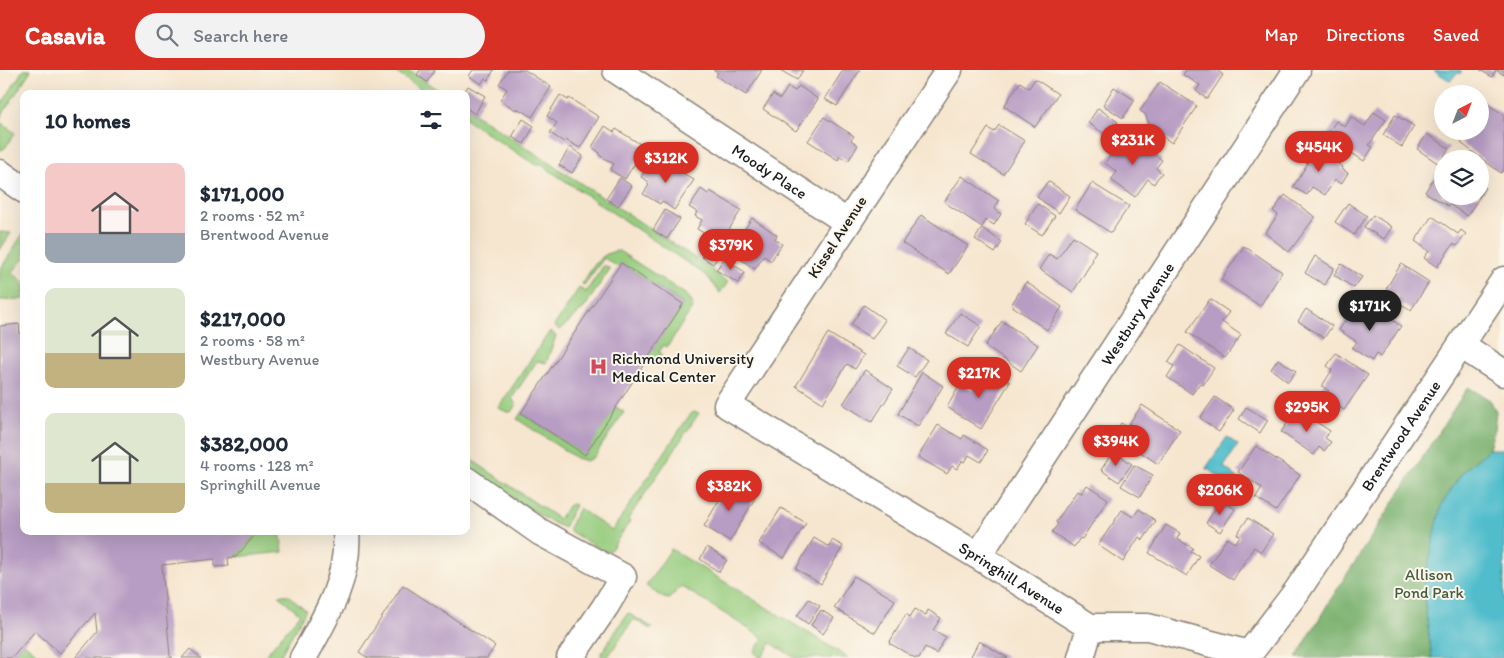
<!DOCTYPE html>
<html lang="en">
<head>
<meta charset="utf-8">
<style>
	body { margin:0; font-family:Itim,sans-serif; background:#f2f2f3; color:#1f2937; height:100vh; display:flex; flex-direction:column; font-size:19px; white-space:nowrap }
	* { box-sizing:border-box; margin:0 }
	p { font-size:16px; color:#747a83 }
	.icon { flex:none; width:28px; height:28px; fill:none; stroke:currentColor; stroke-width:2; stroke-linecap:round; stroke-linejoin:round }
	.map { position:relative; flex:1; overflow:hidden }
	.panel { position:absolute; left:20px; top:20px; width:450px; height:445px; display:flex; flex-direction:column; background:#fff; border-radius:10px; box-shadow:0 5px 20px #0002 }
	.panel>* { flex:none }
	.needle { width:32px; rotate:42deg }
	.controls { position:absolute; left:1434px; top:15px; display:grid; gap:10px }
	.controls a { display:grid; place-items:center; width:55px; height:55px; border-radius:50%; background:#fff; box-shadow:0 5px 20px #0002; font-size:25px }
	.price { position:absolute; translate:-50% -42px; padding:0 11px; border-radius:18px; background:#d93025; color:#fff; font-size:16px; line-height:32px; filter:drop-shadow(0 1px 2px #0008) }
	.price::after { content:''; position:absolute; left:50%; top:30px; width:15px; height:11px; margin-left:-8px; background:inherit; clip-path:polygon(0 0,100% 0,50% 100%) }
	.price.on { background:#222; color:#fff }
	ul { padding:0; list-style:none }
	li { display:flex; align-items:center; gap:15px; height:125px; padding:0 25px }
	li span { display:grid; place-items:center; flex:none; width:140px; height:100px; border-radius:10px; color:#555 }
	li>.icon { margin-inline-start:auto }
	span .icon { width:60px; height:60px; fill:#fffc; stroke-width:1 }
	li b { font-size:21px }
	h2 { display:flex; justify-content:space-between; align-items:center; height:60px; padding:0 25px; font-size:21px }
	header { display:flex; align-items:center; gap:30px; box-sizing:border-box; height:70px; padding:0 25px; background:#d93025; color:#fff }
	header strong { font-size:24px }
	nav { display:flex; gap:28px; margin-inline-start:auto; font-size:18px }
	.search { width:350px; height:45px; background:#f2f2f3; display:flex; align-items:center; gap:12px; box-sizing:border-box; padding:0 18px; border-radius:28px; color:#747a83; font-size:19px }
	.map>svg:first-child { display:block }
	.green { fill:#96cc7e; stroke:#59744d }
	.forest { fill:#78b06d; stroke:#4a6644 }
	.water { fill:#51bdcc; stroke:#366c74 }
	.building { fill:#b79cc3 }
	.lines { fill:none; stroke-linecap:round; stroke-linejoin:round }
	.minor-casing { stroke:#898176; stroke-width:29 }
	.minor { stroke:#fff; stroke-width:26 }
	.labels { text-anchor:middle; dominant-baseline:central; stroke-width:4; stroke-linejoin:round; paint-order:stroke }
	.street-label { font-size:16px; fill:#1c1c1c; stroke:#fbf7ec }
	.poi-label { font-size:16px; fill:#1c1c1c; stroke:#fbf7ec; text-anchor:start }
	.park-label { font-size:16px; fill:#475a3e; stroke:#fbf7ec }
</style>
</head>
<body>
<header>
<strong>Casavia</strong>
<div class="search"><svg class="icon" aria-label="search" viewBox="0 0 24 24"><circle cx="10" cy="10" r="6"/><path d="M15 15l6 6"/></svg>Search here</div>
<nav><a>Map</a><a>Directions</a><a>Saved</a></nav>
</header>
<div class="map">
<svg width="1504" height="588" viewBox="0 0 1504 588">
	<rect width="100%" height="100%" fill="#fbf7ec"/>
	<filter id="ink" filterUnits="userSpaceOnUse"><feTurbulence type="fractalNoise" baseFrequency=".02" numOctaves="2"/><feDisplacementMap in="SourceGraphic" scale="10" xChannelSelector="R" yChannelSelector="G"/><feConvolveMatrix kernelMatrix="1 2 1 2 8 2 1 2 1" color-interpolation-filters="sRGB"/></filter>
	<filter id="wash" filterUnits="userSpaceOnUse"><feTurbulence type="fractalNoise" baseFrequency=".0096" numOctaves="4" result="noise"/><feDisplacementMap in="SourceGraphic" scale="20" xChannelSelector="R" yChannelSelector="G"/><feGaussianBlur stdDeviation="1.12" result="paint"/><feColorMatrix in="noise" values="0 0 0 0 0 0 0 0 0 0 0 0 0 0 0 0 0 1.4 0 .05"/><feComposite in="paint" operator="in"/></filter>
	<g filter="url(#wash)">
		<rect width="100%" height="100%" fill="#f6e6cf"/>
		<g class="green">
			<polygon points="23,0 31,0 0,48 0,37"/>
			<polygon points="392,0 408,0 444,24 428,24"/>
			<polygon points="466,38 713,200 713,202 728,212 720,223 707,206 540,94 534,94 466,50"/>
			<polygon points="0,52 15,63 5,78 1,80 0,80"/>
			<polygon points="0,162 11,163 0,180"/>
			<polygon points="24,162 24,188 12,203 24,212 24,229 0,230 0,200"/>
			<path d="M619,181l69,45 4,6 1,5 -26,40 -3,-2 -5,7 3,2 -5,8 -3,-2 -5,4 -4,-3 38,-57 -62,-41 -3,4 -14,-9 -20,27 -2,-1c10,-15 17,-32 37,-33z"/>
			<polygon points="604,195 610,199 584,238 560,260 554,256 579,218 586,222"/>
			<polygon points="550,261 556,266 546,293 537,291 512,328 516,335 511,342 507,342 498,338"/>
			<polygon points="616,337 624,342 594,387 586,391 576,388 517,349 521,343 584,384"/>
			<polygon points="693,342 699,343 628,449 630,451 610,481 603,481 568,460 579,438 612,461 689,346"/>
			<polygon points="466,386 559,449 568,436 572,434 575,435 564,458 544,448 466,396"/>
			<polygon points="254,461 280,461 283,482 236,487 255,465"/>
			<polygon points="671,479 849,588 795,588 771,573 763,586 760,588 754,582 763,568 681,516 669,529 664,528 646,516"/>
			<polygon points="282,525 288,525 306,540 279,588 263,588 300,544 279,526"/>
			<polygon points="628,543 653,558 650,559 634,549 607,588 600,585"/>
			<polygon points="24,573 42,588 12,588"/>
		</g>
		<polygon class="forest" points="1468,317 1490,330 1496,341 1494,360 1489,379 1462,403 1423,519 1432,588 1296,588 1329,532"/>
		<g class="water">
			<polygon points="1433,0 1461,0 1461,3 1456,4 1452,9 1449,10"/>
			<polygon points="1227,367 1238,375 1224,397 1238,408 1233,416 1206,398"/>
			<polygon points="1489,379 1504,379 1504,588 1432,588 1423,519 1441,436 1462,403"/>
		</g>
		<g id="blocks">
			<g class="building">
				<polygon points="420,0 435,0 427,12 417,5"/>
				<polygon points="473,0 494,0 488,10 485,8 481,14 469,6"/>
				<polygon points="508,0 525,0 551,17 532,47 517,38 516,40 500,30 507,19 499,14"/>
				<polygon points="713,0 762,0 746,25 716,6 718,3"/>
				<polygon points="780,0 803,0 797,10"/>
				<polygon points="843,0 860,0 837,36 825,29"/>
				<polygon points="1186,0 1219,0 1218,1 1223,5 1207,29 1196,21 1200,15 1183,5"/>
				<polygon points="1480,0 1504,0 1504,5 1496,0 1492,7"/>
				<polygon points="1035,9 1058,24 1035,57 1004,36 1020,12 1029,18"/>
				<polygon points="1160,12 1197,36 1172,73 1151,59 1145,44 1140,41"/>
				<polygon points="468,16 485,26 475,44 466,38 466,24 463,24"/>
				<polygon points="799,16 818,29 796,61 763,39 773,24 780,29 788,17 795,21"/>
				<polygon points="1114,17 1135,30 1123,48 1103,35"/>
				<polygon points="560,25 568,30 569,28 599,47 580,78 566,70 564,72 550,63 557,53 547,46"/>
				<polygon points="1480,29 1504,45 1504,99 1501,103 1461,73 1468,63 1465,61 1480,61"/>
				<polygon points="1098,38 1118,52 1108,66 1088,53"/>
				<polygon points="1374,42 1386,50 1369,75 1373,77 1364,91 1326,66 1336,51 1345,57 1351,47 1365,56"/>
				<polygon points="1395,45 1414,56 1402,77 1383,65"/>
				<polygon points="824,47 854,66 851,70 858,75 848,91 840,86 838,90 808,71"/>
				<polygon points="523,49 534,56 524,74 512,67"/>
				<polygon points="999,55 1025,71 1003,104 971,84 988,58 994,62"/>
				<polygon points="605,56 614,62 616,59 645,77 625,109 610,100 614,94 599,85 600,83 592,77"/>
				<polygon points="1126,64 1162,90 1156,98 1162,103 1157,109 1154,114 1148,109 1135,127 1111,110 1117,102 1105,93"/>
				<polygon points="1427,64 1449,78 1439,94 1417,79"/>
				<polygon points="1311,76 1343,97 1342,99 1348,103 1341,114 1335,110 1325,125 1312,117 1307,125 1293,117 1308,93 1302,90"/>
				<polygon points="570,77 583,86 572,103 559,95"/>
				<polygon points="654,88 662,93 664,91 694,110 674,140 662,131 660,134 643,124 649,115 647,114 649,112 641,107"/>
				<polygon points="1442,95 1442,126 1480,126 1467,146 1449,134 1448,136 1425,122"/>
				<polygon points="962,106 999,131 994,139 1001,144 994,155 986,150 982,157 944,132"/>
				<polygon points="620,108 632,116 618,136 606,129"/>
				<polygon points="1048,111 1070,126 1059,143 1037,127"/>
				<polygon points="1092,113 1129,136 1111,163 1075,140"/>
				<polygon points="1480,115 1485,118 1480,126"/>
				<polygon points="701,119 708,124 710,121 741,140 722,171 711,164 709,166 697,159 702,150 695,146 697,142 689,137"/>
				<polygon points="1285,125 1315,147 1289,182 1265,163 1278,145 1273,141"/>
				<polygon points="1348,133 1367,146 1354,165 1335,152"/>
				<polygon points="1038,134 1055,146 1042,165 1025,154"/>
				<polygon points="665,140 680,149 667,169 653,160"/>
				<polygon points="921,145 968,176 949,204 902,173"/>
				<polygon points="1373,145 1392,157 1384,169 1364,157"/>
				<polygon points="1432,146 1458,164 1461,160 1466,164 1457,176 1453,174 1437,197 1424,188 1429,181 1415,171"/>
				<polygon points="752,148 777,165 775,169 782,174 771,191 764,186 755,199 730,182"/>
				<polygon points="982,158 1002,172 995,183 975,169"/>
				<polygon points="1073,166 1096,181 1091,189 1093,190 1073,222 1039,199 1049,184 1057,189"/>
				<polygon points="713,171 724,178 713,194 702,187"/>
				<polygon points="1244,176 1282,202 1260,236 1221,210"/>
				<polygon points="1315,186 1334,198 1325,215 1305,203"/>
				<polygon points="724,189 745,202 738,213 716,200"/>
				<polygon points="621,193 683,234 585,385 521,343"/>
				<polygon points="1341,194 1362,207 1354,218 1334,205"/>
				<polygon points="1401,194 1429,212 1411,240 1396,231 1399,227 1386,219"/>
				<polygon points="1026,212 1062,237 1047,260 1011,235"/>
				<polygon points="1210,229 1229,242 1222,252 1241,265 1225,288 1187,262"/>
				<polygon points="864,235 885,250 872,269 851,255"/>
				<polygon points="1355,235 1371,245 1375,239 1401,256 1380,287 1376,284 1372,291 1352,278 1357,272 1339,260"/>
				<polygon points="1306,239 1332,256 1324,268 1298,251"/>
				<polygon points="960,243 981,256 968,277 946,264"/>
				<polygon points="1002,251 1038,275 1021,301 985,276"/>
				<polygon points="19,254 20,264 24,263 24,461 254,461 255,465 236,487 228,488 229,496 215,497 215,489 162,495 170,586 173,588 75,588 97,562 95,543 60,583 35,561 12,588 0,588 0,256"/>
				<polygon points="828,263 864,285 855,299 847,294 823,333 796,316"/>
				<polygon points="1180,275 1214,298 1203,315 1200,313 1192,324 1167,307 1174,296 1168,292"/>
				<polygon points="909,278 927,290 915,307 897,296"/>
				<polygon points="1336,283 1368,305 1344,340 1325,328 1329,321 1322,316 1332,300 1327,296"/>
				<polygon points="1278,289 1296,301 1288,312 1271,299"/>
				<polygon points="865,300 893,319 872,352 843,334"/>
				<polygon points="990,300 1010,312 981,359 947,337 961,313 974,321"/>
				<polygon points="922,302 943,316 918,356 898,344"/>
				<polygon points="1215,327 1234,340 1219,362 1200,348"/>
				<polygon points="1142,335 1180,360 1158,394 1114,364 1121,353 1127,357"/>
				<polygon points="1246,337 1268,350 1260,363 1239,349"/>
				<polygon points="1297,339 1330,361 1325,368 1331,372 1324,381 1319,377 1314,385 1281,362"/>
				<polygon points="938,355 962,369 964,365 988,380 981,392 969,385 965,392 962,391 957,399 952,396 947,404 918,387"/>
				<polygon points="1256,376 1300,405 1276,441 1256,428 1262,418 1238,402"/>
				<polygon points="1113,381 1132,394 1119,412 1101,400"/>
				<polygon points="1134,395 1153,405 1140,427 1121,416"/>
				<polygon points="729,413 755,428 730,471 704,456"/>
				<polygon points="1087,415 1108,429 1082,469 1080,468 1074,477 1052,462 1058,454 1056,452 1077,421 1082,423"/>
				<polygon points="1221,430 1235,439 1220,462 1206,453"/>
				<polygon points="781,438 806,453 784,488 759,473"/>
				<polygon points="1139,439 1156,451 1143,470 1139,467 1123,492 1098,475 1122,440 1133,447"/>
				<polygon points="1248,448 1273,464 1261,482 1254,477 1233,510 1209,495 1227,468 1235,473 1240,466 1237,464"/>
				<polygon points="1166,455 1180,463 1177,469 1193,478 1191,481 1199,486 1187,506 1149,483"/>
				<polygon points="814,468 829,477 832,470 843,476 821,514 796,499"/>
				<polygon points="707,477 727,490 719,502 700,489"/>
				<polygon points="854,506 895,530 875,563 834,538"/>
				<polygon points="403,515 495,576 487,588 368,588 359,582"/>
				<polygon points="809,529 820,536 808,554 797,546"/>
				<polygon points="915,539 926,545 928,540 941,548 933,560 946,567 936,584 925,577 919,588 915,588 889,573 906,544 910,547"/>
				<polygon points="821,540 834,548 823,564 811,555"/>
				<polygon points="979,571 1008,588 970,588"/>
				<polygon points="190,579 201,588 182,588"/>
			</g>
		</g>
	</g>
	<g filter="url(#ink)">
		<use href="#blocks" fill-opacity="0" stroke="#898176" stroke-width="1"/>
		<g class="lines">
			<defs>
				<g id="minor">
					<path id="s1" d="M616,0l231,152"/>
					<path id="s2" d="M949,0l-222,335 251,151 112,71h58l101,27 48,-63 207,-311"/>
					<polyline points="0,103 24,120"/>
					<polyline points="1461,275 1504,303"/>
					<polyline points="466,410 540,462 623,507 605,537 570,588"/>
					<path id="s3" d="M978,486l319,-486"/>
					<path d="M303,588c22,-39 47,-80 43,-127"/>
					<polyline points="1081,588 1090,557"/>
				</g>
			</defs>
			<use href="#minor" class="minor-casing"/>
			<use href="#minor" class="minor"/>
		</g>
	</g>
	<defs>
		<symbol id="hospital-bare" viewBox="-9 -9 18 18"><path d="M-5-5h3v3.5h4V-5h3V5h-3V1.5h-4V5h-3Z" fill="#d1495b" stroke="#fbf7ec" stroke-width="2.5" paint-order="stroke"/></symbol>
	</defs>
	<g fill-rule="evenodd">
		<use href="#hospital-bare" x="586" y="284" width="25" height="25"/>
	</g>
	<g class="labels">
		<g class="street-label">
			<text stroke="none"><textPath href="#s1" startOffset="184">Moody Place</textPath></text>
			<text transform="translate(837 167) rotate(-57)">Kissel Avenue</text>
			<text stroke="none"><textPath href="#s3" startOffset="290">Westbury Avenue</textPath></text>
			<text stroke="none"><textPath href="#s2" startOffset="1256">Brentwood Avenue</textPath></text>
			<text stroke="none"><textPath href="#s2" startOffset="735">Springhill Avenue</textPath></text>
		</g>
		<g class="poi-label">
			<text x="612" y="288">Richmond University<tspan x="612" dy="18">Medical Center</tspan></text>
		</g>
		<g class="park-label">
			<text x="1429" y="504">Allison<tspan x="1429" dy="18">Pond Park</tspan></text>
		</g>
	</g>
</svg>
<div class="controls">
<a><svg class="needle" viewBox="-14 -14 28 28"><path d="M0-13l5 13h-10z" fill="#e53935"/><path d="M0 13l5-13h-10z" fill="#747a83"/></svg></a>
<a><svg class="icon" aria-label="layers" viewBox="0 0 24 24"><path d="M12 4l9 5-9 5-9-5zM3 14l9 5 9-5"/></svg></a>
</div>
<b class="price" style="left:1133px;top:96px">$231K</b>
<b class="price" style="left:1319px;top:103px">$454K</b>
<b class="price" style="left:666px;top:114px">$312K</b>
<b class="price" style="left:731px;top:201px">$379K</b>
<b class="price on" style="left:1370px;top:262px">$171K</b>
<b class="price" style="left:979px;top:329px">$217K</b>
<b class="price" style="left:1307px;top:363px">$295K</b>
<b class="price" style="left:1116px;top:397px">$394K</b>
<b class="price" style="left:729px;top:442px">$382K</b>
<b class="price" style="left:1220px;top:446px">$206K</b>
<section class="panel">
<h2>10 homes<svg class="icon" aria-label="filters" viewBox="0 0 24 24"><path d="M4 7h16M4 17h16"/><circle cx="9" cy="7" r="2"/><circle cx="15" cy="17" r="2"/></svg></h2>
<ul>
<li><span style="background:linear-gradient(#f6c9c9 70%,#9aa5b1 0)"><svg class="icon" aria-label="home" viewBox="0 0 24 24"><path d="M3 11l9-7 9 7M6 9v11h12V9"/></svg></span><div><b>$171,000</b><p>2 rooms · 52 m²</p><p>Brentwood Avenue</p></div></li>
<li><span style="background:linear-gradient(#dfe7d0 65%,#c2b280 0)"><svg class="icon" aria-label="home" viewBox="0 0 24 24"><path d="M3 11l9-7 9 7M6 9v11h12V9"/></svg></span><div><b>$217,000</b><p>2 rooms · 58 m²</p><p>Westbury Avenue</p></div></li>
<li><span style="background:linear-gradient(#dfe7d0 70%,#c2b280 0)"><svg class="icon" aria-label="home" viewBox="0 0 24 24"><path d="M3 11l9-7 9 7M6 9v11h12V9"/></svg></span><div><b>$382,000</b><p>4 rooms · 128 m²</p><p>Springhill Avenue</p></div></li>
</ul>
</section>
</div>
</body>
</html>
